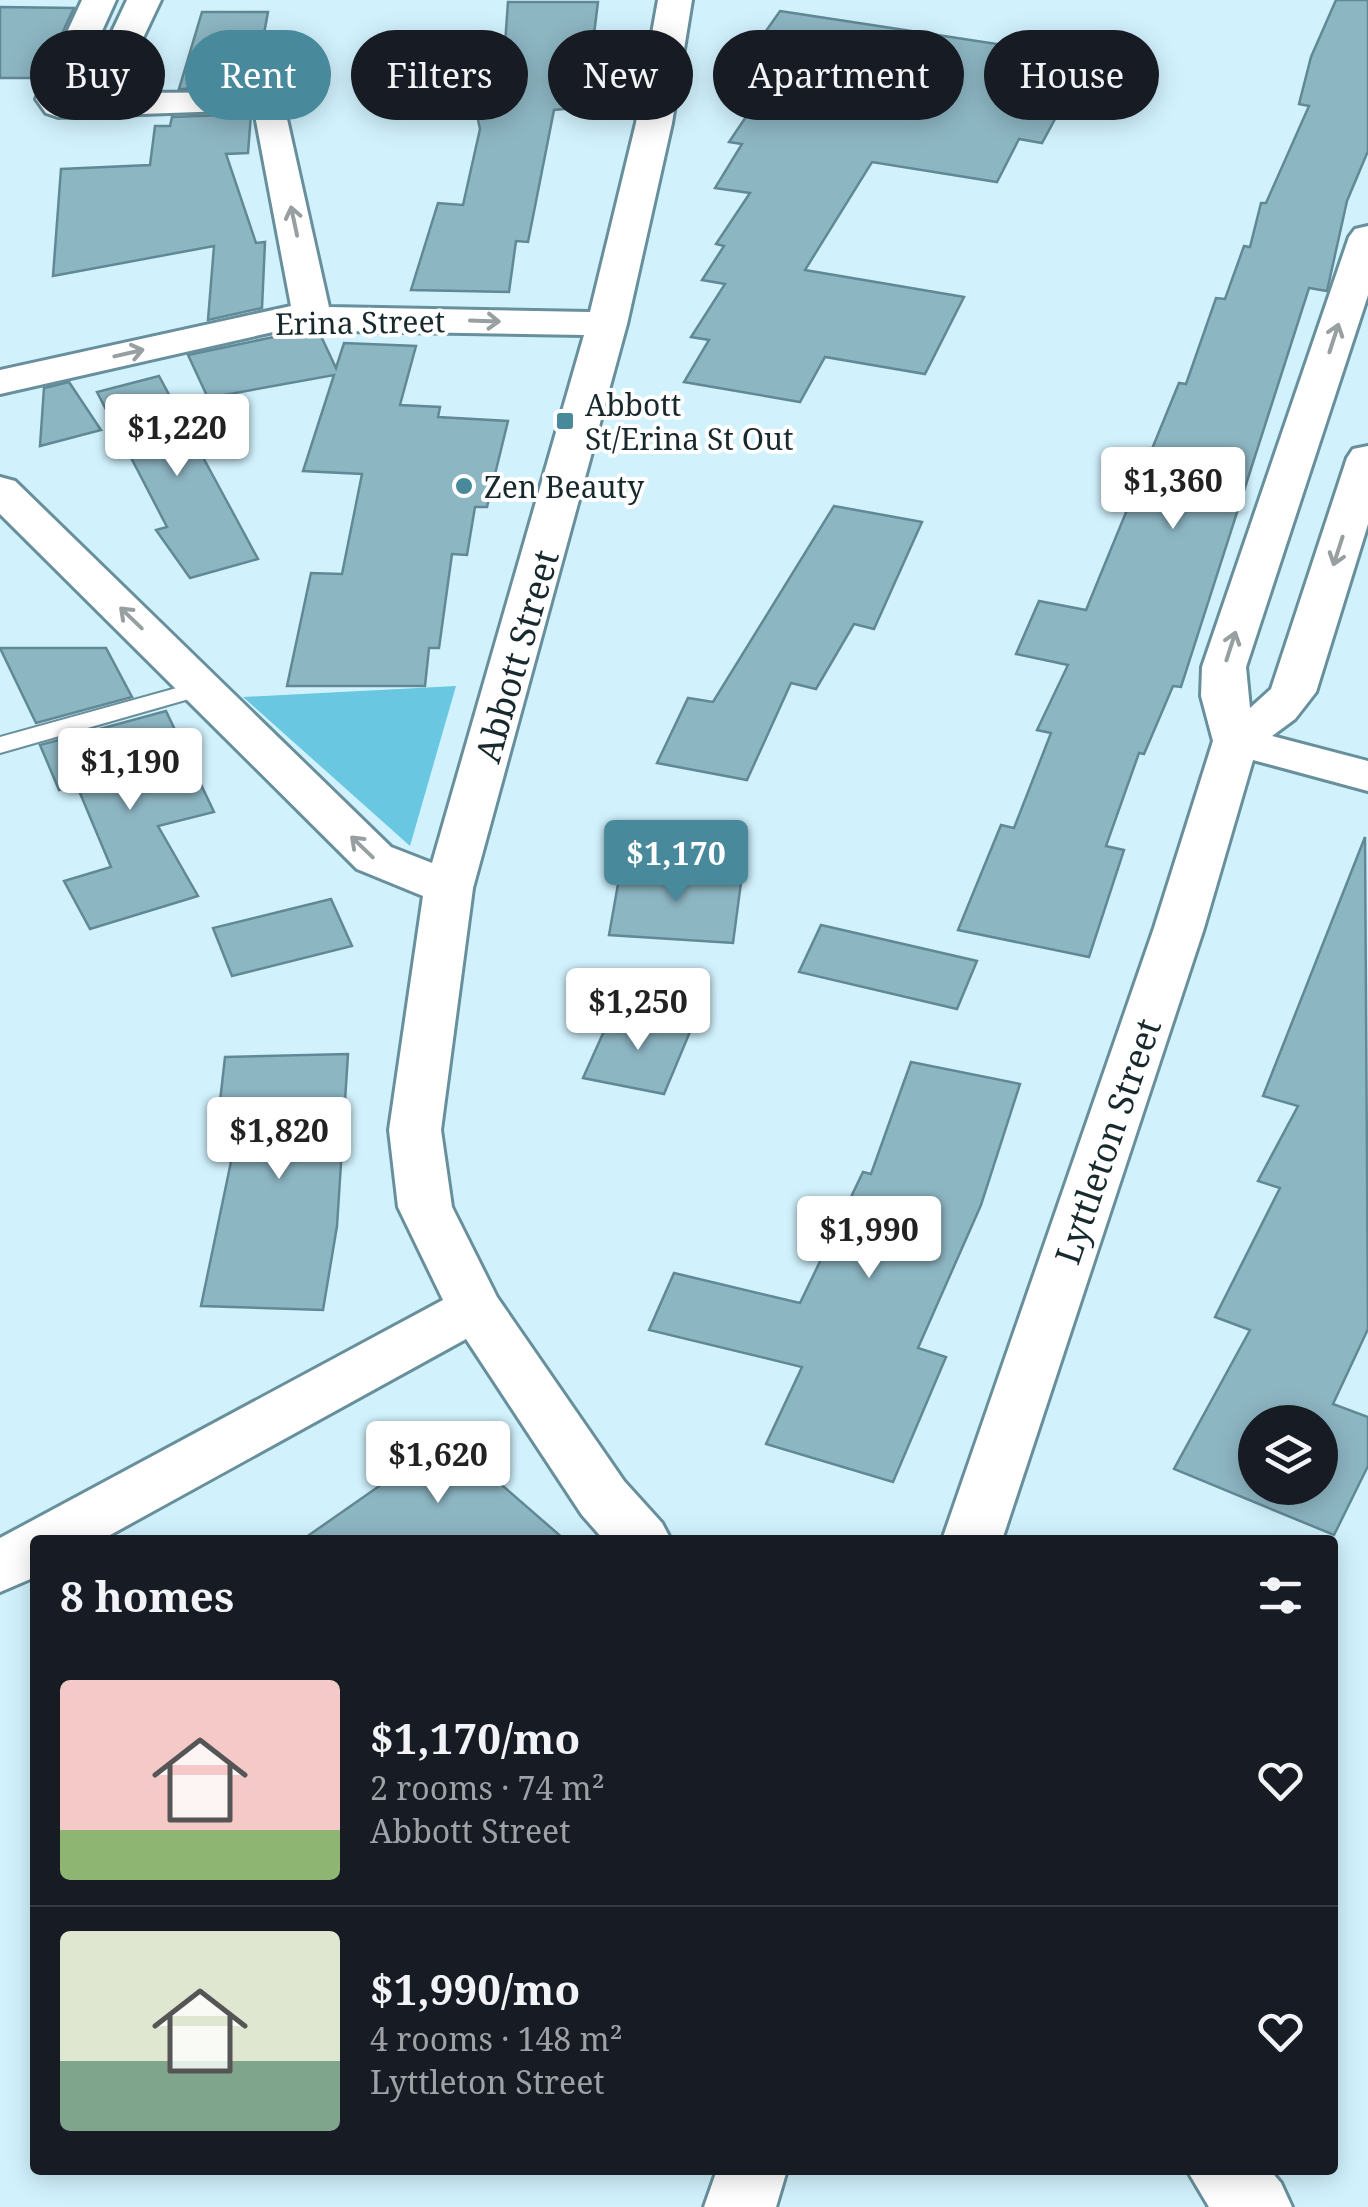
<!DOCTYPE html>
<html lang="en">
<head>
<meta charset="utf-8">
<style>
	body { margin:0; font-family:"Noto Serif",serif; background:#242831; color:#f1f3f6; height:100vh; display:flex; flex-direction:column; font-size:38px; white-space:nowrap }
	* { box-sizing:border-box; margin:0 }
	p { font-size:32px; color:#9ea1a6 }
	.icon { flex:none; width:55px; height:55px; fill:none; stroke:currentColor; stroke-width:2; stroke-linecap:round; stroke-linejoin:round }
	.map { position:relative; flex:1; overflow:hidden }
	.drawer { position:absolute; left:30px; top:1535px; width:1308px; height:640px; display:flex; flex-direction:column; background:#171b24; border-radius:10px; box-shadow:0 5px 25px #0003 }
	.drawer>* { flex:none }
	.banner { position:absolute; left:30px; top:30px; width:1310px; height:90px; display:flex; gap:20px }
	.controls { position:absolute; left:1238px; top:1405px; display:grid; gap:20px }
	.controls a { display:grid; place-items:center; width:100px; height:100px; border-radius:50%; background:#171b24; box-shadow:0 5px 25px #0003; font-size:50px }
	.price { position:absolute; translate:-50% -85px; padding:0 22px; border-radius:10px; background:#fff; color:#222; font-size:32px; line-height:65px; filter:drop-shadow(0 2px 5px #0008) }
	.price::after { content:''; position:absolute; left:50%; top:60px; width:30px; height:22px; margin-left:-15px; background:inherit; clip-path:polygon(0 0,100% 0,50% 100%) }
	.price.on { background:#48899b; color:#fff }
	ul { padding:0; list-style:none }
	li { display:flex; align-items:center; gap:30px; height:250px; padding:0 30px }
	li+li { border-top:2px solid #363941 }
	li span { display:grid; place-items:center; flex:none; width:280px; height:200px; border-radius:10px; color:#555 }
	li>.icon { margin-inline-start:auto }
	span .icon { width:120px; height:120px; fill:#fffc; stroke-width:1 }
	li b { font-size:42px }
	h2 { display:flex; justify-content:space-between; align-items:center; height:120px; padding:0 30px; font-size:42px }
	.chip { padding:0 35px; border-radius:45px; background:#171b24; box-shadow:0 5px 25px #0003; font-size:35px; line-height:90px }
	.chip.on { background:#48899b; color:#fff }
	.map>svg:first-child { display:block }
	.green { fill:#69c7e2 }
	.building { fill:#8db6c3; stroke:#618995; stroke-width:2.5; fill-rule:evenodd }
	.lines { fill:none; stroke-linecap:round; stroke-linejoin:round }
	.service-casing { stroke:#688f9c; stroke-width:4 }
	.minor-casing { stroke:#688f9c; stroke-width:6 }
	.service { fill:#fff; fill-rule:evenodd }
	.minor { fill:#fff; fill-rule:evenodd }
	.oneway { stroke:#979fa1 }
	.poi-dot { fill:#48899b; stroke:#fff; stroke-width:4 }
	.labels { text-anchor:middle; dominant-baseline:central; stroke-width:8; stroke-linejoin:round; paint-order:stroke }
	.far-street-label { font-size:30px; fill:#18292e; stroke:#fff }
	.far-poi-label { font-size:30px; fill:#18292e; stroke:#fff; text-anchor:start }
	.street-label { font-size:35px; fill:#18292e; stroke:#fff }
</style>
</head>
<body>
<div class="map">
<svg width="1368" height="2207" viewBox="0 0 1368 2207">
	<rect width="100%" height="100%" fill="#d1f2fd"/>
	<polygon class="green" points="456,686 410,846 243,697"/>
	<g class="building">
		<polygon points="1336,0 1368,0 1368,151 1347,201 1327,291 1309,288 1181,687 1173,686 1144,754 1139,753 1106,846 1124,850 1089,957 958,930 1001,825 1014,828 1051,733 1037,730 1068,665 1016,654 1039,601 1086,610 1179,383 1186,384 1216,298 1225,299 1244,246 1250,247 1261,203 1266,203 1309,106 1299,104 1311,57"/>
		<polygon points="508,2 598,2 585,107 554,110 528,242 516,241 509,292 411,290 438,203 463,205 480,129 471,88 502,86"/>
		<polygon points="0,7 74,8 41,78 0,78"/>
		<polygon points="780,11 1088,58 1042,143 1019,139 997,182 872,162 805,270 964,297 925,374 825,357 800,402 684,382 709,340 691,337 725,284 702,280 724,246 716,244 750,193 715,188 742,144 729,142 760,96 737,93 754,67 742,65"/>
		<polygon points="202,12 268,12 254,88 179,89"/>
		<polygon points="251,114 248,153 226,154 256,243 265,242 262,308 208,320 214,246 53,276 61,169 150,165 155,126 170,126 172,117"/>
		<polygon points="288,334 320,334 336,368 344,343 416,346 400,405 440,407 438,417 508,421 487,507 475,507 467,555 452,554 439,648 429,648 425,686 287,686 311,573 342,574 362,474 303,471 334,375 208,398 188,355"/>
		<polygon points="159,376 231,509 258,559 190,578 156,530 167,527 97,392"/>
		<polygon points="69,382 101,430 40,446 44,388"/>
		<polygon points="834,506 922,522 874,629 854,624 816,689 791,683 747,780 657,763 688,698 713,702"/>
		<polygon points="0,648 106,648 132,697 36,723"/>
		<polygon points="166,711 214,812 158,826 198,896 90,929 64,881 111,867 77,786 59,790 40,745"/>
		<path d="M1365,837l3,492 -35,75 35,13v49l-34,69 -160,-66 76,-139 -35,-13 65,-129 -22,-7 40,-75 -35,-10zM1255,1422h65v66h-65z"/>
		<polygon points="621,867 742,875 733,943 609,935"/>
		<polygon points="331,899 352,946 232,976 213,928"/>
		<polygon points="821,925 977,961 957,1009 799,972"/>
		<polygon points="613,1011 692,1027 664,1094 583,1078"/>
		<polygon points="348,1054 337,1226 323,1310 201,1306 238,1128 217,1128 225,1057"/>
		<polygon points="911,1062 1020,1084 981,1205 918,1348 946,1357 893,1482 766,1444 802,1367 649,1330 674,1273 800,1303 863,1172 871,1174"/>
		<polygon points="448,1438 565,1540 302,1540"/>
	</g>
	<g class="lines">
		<defs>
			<polygon id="service" points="202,681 210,683 214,688 210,693 0,753 0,737"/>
			<g id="minor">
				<polygon points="82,0 116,0 73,95 82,95 127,0 161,0 117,93 281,92 329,307 590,312 636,123 658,0 692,0 672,123 627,324 473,888 441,1130 452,1207 497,1297 624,1481 662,1523 671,1540 604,1540 582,1515 466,1339 101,1540 35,1540 35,1577 0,1592 0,1538 443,1300 398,1207 389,1130 423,896 357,869 0,514 0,477 15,481 391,847 432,863 584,335 282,330 0,394 0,370 291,306 254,110 58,117 46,113 36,99"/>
				<polygon points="1368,226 1368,295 1246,667 1250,708 1271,689 1347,458 1353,449 1368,446 1368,524 1316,692 1295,719 1272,736 1368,761 1368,791 1253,760 1204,928 1002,1540 942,1540 1154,928 1213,741 1201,696 1202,667 1349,237 1355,229"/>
				<polygon points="717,2170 787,2170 776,2207 704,2207"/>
				<polygon points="1187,2170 1270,2170 1281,2183 1292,2207 1209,2207"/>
			</g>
		</defs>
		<use href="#service" class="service-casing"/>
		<use href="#minor" class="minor-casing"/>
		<use href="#service" class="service"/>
		<use href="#minor" class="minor"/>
	</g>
	<defs><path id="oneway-shaft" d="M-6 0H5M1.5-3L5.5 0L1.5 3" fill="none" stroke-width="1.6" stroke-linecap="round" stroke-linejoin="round" transform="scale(2.5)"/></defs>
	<g class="oneway">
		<use href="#oneway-shaft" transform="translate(294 221) rotate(-102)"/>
		<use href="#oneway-shaft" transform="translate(485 321) rotate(2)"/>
		<use href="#oneway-shaft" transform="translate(1334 338) rotate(-72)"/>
		<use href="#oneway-shaft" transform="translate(129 353) rotate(-13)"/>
		<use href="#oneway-shaft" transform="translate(1338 551) rotate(108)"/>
		<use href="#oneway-shaft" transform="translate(131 618) rotate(-136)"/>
		<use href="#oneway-shaft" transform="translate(1231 646) rotate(-72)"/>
		<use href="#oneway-shaft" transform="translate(362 847) rotate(-136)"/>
	</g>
	<g class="poi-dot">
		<rect x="555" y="411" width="20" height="20" rx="5"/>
		<circle cx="464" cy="486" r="10"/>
	</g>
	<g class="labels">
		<g class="far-street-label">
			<text transform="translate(360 322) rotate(-1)">Erina Street</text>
		</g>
		<g class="far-poi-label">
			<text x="585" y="404">Abbott<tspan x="585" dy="34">St/Erina St Out</tspan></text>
			<text x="484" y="486">Zen Beauty</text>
		</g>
		<g class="street-label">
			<text transform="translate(516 656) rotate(-74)">Abbott Street</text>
			<text transform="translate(1107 1141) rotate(-71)">Lyttleton Street</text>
		</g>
	</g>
</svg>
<div class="controls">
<a><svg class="icon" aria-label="layers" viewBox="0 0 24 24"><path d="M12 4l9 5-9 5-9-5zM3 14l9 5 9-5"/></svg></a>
</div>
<b class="price" style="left:177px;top:479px">$1,220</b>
<b class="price" style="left:1173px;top:532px">$1,360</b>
<b class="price" style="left:130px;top:813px">$1,190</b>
<b class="price on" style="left:676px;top:905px">$1,170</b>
<b class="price" style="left:638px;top:1053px">$1,250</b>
<b class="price" style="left:279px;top:1182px">$1,820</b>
<b class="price" style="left:869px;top:1281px">$1,990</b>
<b class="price" style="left:438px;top:1506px">$1,620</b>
<div class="banner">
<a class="chip">Buy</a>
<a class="chip on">Rent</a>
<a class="chip">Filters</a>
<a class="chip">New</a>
<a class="chip">Apartment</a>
<a class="chip">House</a>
</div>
<section class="drawer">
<h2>8 homes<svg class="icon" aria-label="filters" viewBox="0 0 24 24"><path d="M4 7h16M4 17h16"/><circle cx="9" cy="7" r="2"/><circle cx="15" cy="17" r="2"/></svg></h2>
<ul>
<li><span style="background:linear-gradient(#f6c9c9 75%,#8fb573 0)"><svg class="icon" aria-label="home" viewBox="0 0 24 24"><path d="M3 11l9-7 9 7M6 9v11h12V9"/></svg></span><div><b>$1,170/mo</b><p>2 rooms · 74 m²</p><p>Abbott Street</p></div><svg class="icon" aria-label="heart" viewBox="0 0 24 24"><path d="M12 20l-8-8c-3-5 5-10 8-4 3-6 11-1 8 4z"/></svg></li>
<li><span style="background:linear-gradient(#dfe7d0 65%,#7fa58c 0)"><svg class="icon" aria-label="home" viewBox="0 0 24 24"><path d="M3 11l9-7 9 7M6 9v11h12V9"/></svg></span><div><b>$1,990/mo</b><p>4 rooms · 148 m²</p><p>Lyttleton Street</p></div><svg class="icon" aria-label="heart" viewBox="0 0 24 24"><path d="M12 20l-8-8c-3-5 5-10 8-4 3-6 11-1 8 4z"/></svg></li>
</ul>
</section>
</div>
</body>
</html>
